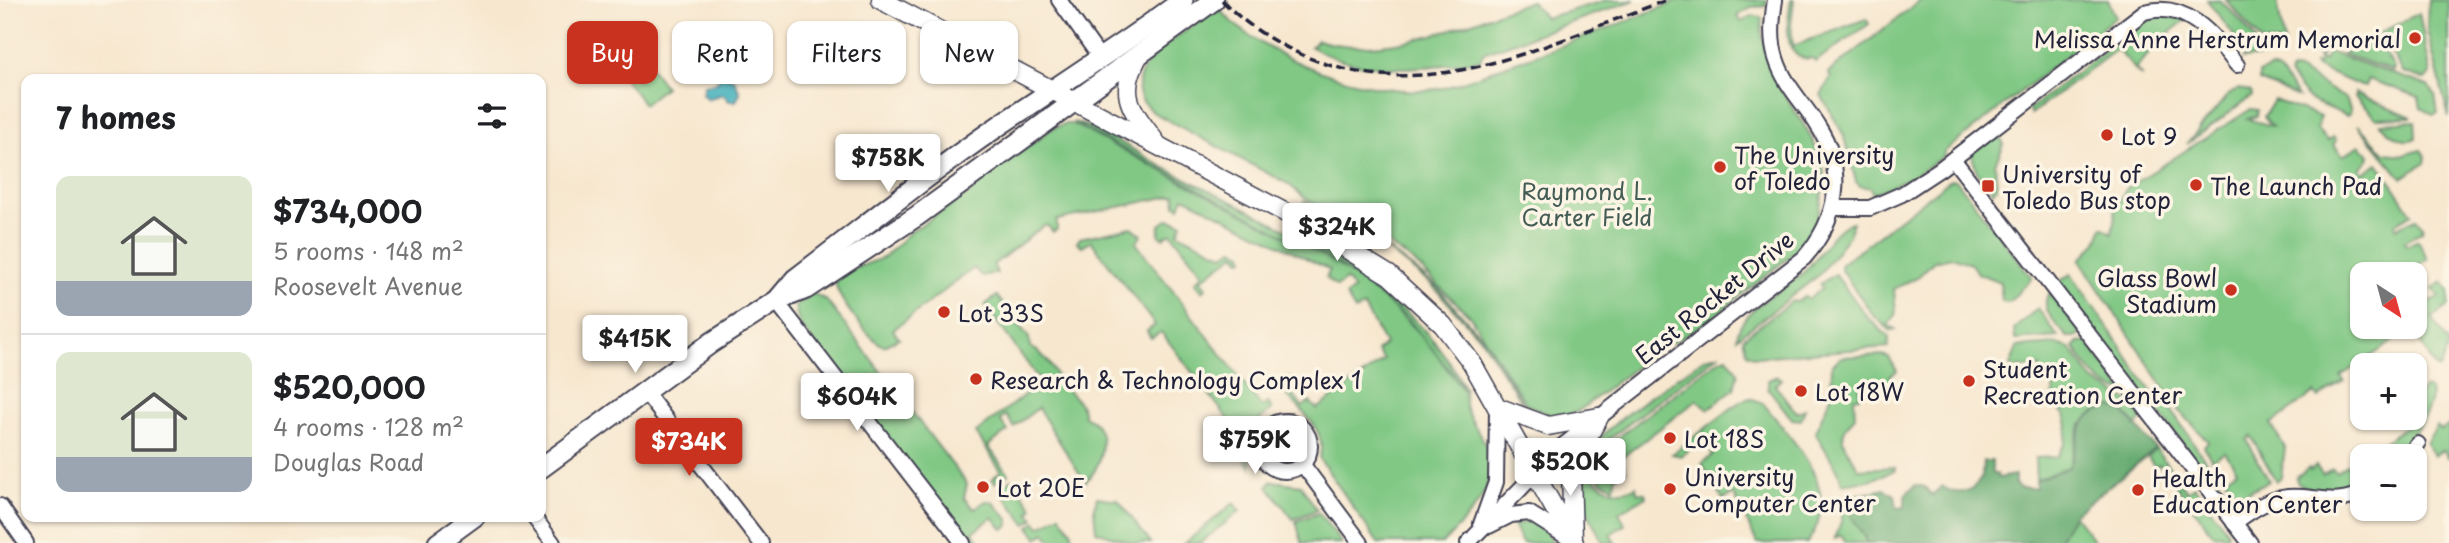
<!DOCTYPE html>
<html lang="en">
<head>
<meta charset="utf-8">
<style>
	body { margin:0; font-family:"Playpen Sans",sans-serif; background:#f6f6f6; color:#202124; height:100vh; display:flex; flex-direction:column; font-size:26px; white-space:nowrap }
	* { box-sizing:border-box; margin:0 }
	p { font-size:23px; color:#757577 }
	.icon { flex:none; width:38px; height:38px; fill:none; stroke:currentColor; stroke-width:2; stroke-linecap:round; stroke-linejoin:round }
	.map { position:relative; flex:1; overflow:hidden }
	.side { position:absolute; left:21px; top:74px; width:525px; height:448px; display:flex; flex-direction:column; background:#fff; border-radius:14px; box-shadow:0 2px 5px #0004 }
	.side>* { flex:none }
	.guide { position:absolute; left:567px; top:21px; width:665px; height:63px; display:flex; gap:14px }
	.needle { width:46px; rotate:144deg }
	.tools { position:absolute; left:2350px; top:262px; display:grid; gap:14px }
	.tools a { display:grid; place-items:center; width:77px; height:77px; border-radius:14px; background:#fff; box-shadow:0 2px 5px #0004; font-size:35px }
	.price { position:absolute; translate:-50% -60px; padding:0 16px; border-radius:7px; background:#fff; color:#222; font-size:23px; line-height:46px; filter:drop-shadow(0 2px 4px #0008) }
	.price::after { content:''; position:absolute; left:50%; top:42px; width:21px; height:16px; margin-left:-10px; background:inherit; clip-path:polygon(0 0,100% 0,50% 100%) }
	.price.current { background:#c8321e; color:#fff }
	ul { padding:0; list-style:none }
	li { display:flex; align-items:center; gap:21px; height:175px; padding:0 35px }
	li+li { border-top:2px solid #e0e0e0 }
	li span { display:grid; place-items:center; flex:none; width:196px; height:140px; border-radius:14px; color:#555 }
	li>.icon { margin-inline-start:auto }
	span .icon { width:84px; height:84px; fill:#fffc; stroke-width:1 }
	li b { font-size:30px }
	h2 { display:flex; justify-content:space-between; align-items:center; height:84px; padding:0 35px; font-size:30px }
	.pill { padding:0 24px; border-radius:14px; background:#fff; box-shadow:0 2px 5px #0004; font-size:24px; line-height:63px }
	.pill.current { background:#c8321e; color:#fff }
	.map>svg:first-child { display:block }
	.green { fill:#80c884; stroke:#517560; stroke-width:2 }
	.forest { fill:#68ac72; stroke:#456756; stroke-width:2 }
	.water { fill:#40afbc; stroke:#31687c; stroke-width:2 }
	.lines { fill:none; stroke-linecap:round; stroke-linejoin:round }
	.minor-casing { stroke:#424051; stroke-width:18 }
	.tertiary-casing { stroke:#424051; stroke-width:21 }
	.secondary-casing { stroke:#424051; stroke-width:23 }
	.minor { stroke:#fff; stroke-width:14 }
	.tertiary { stroke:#fff; stroke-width:18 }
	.secondary { stroke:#fff; stroke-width:19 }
	.rail { stroke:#22223b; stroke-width:3.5; stroke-dasharray:10 5; stroke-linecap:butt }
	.poi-dot { fill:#c8321e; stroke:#fcf5e5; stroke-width:2.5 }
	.labels { text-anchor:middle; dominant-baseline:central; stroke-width:7; stroke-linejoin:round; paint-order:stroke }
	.poi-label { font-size:23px; fill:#22223b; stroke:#fcf5e5; text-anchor:start }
	.park-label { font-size:23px; fill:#435c55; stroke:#fcf5e5 }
	.street-label { font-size:23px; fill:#22223b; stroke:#fcf5e5 }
</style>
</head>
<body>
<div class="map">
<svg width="2449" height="543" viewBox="0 0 2449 543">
	<rect width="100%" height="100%" fill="#fcf5e5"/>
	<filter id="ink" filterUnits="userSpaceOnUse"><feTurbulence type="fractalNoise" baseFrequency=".0143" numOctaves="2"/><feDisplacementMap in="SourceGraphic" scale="14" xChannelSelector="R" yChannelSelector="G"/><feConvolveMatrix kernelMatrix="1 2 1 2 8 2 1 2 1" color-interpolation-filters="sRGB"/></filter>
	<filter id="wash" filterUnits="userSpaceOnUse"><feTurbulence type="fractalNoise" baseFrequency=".00686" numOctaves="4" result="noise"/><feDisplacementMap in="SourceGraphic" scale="28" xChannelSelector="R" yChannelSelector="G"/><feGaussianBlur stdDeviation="1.57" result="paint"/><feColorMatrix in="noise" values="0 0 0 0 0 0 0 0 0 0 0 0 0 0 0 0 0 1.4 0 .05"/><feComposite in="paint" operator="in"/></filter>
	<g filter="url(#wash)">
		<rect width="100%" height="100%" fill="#f7e7cf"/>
		<g class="green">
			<path d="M1607,0h28l-152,53 -3,7c-55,9 -118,16 -169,-13l6,-7c70,21 149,-17 214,-39l14,17z"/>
			<path d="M1681,0h86l-1,6 -15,1 -14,9 4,6 12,-7 9,3c-5,70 54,97 63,161l-9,1 1,7h7l-7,35 -10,17 -15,16 -87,68 -58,35 -8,-4 -3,2 4,8 -63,48 -27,9 -1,-7 -22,-9 -57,-89 -56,-54 -39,-27 -68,-35 -19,-16 -134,-71c-51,-40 36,-84 65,-104 43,49 152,90 218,80 23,-4 47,-16 70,-24 59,-20 116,-43 174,-65z"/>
			<path d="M1791,0h3l-3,24 2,22 73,-27 3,5 -54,38 -2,-4c-32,5 -26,-38 -22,-58z"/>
			<polygon points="1921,0 2108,0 2116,17 1944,152 1944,156 1910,178 1872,194 1871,188 1860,186 1856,182 1843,134 1821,95 1831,77 1828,73"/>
			<path d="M2207,0h13c11,11 44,42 40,57l-17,2 4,-6z"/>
			<polygon points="2226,0 2277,0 2284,43 2262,42"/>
			<polygon points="2428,0 2449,0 2449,118 2427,30"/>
			<polygon points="2419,13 2431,74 2426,80 2403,72 2380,33"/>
			<polygon points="2153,14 2187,19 2160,40 2135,70 2142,77 2117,49 2031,114 2028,110"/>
			<polygon points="2375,35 2394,68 2393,71 2342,54"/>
			<polygon points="2322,51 2320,59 2324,61 2328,52 2429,86 2435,95 2438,113 2433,115 2421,108 2419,97 2368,79 2365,87 2358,85 2316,67 2314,64 2319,63 2318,55"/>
			<polygon points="640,53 665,87 644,104 618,70"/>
			<polygon points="2271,68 2279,71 2298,97 2259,81 2259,73"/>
			<polygon points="2291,70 2299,71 2346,99 2351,111 2347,116 2309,100 2289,75"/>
			<polygon points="2239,88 2251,92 2252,96 2187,144 2226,97"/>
			<polygon points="2355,93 2412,117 2376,118 2355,97"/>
			<polygon points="2274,100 2320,117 2317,130 2328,141 2333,137 2336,141 2333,144 2343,156 2359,145 2370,155 2369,160 2360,168 2363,173 2378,163 2386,174 2369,187 2370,190 2389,179 2412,214 2395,224 2396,228 2416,219 2423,226 2422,231 2404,242 2406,246 2418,240 2428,259 2419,264 2420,269 2408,275 2362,275 2362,327 2415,327 2415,308 2440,297 2433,288 2443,282 2449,291 2449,306 2432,317 2449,345 2439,369 2436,368 2412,329 2341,376 2344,381 2318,398 2314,393 2271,424 2285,448 2281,477 2276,481 2251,436 2247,440 2269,481 2239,496 2225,478 2237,470 2225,452 2212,460 2204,446 2208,441 2178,409 2080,260 2097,242 2103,227 2112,233 2116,207 2127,188 2251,109 2258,110 2257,116 2247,119 2272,126 2264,117"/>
			<path d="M2415,121l1,17c-16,7 -25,-4 -36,-15z"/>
			<path d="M1073,122c25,4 66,32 90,45 107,56 246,108 303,224l-58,-72 -59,-49z"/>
			<path d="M1065,124h8l249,131c48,30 94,68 126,115 5,7 13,15 16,23 1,5 0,10 2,16 9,22 27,37 24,64 -3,28 -29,51 -47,70h-65l-59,-85c11,-29 -23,-50 -39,-71l3,-9h10l1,5 -6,5 14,19 8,-5 7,7 67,-49 -7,-9 8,-7 -21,-37 -9,4 -9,-15 8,-6 -8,-10 -9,7 -11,-9 4,-8 -146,-73 -4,10 -4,-2 -1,-10 -118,25v9l-4,3 -6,-7 -5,2 -49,38 4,8 -16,3 -7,-8 -81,62 6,8 -15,8c-13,-4 -52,-53 -48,-66l10,-8 39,-15 25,-25 60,-39 5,-8 78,-57z"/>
			<polygon points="2358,125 2385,153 2404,155 2421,150 2426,157 2425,163 2402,178"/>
			<polygon points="1992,137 1999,137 2004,144 1995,164 1997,187 1992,193 1989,182 1986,184 1977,172 1971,153"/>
			<polygon points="1952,179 1958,182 2032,278 2009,302 2002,301 2000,282 1977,273 1971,264 1952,257 1934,261 1919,276 1894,289 1896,315 1888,325 1895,329 1891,331 1874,316 1841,270 1841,264"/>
			<polygon points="1303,201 1377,241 1437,287 1486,342 1528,412 1481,339 1432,285 1385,248"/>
			<polygon points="1168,219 1182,223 1178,233 1224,255 1233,249 1243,253 1244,259 1241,260 1235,254 1201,280 1206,288 1202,291 1195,282 1203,274 1171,233 1163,238 1159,235 1160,225"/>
			<path d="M1853,222l-4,13 -30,40 -82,63c1,-28 44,-46 64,-63 17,-15 32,-49 52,-53z"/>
			<polygon points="1132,227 1142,235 1136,243 1262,407 1268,403 1272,409 1256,423 1250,435 1251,468 1227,436 1235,428 1161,332 1151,338 1147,331 1155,325 1091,241 1082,246 1077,242 1080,238"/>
			<polygon points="1835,274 1868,318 1889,337 1888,347 1756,357 1747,353 1743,338 1792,301 1797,302 1805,296 1808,299 1822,288 1820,284"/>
			<polygon points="2071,274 2153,394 2158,391 2168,405 2234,503 2233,507 2058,283"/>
			<polygon points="812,293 826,300 967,484 964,498 974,509 986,501 993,502 1009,520 1009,526 1003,529 993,517 973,532 981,543 966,543 799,323 795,307"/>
			<path d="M2049,293l32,41 -3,3h-11c-10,-13 -29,-28 -18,-44z"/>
			<path d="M997,296l32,42 1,9c14,6 26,23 29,37 11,8 23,17 25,32 3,2 7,3 9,5 16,15 8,48 -8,61l-47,-74 -24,19 -8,-12 -6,5 8,11 -20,15 20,28 -13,9 -3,-4 9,-8 -25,-38 51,-40 10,-3 -3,-5 6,-4 -55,-76z"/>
			<polygon points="2038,308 2058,337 2015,340 2014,329"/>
			<path d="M2087,342l38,50c-24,-3 -39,-25 -51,-45l4,-4z"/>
			<polygon points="2057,344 2070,348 2093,380 2128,401 2142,419 2137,426 2124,412 2081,424 2069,467 2036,480 2035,458 2057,457 2065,443 2068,425 2065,415 2054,405 2053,385 2047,385 2046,376 2040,376 2040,367 2015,368 2010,366 2017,347"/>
			<path d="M1718,355l-1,1 -133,102c21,-35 87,-75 121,-100z"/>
			<path d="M1882,355l7,2 8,14 -7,5 1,9 -31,2v10l-6,1 1,19c-26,25 -3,32 3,52l37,-2v3l-21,9 -32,5 -4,-13 -23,-39 16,-36 1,-31 9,-8z"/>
			<polygon points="1727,357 1738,372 1734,389 1708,409 1697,400 1621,458 1626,471 1616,475 1614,487 1602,481 1587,461 1719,360"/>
			<polygon points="1777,376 1782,379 1775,385 1797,413 1805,409 1801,420 1792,419 1768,388 1768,380"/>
			<path d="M2426,388l4,3c6,19 -25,54 -39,66h-27l42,-31 -2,-4 11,-4v-15l4,-3 -3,-5z"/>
			<path d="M1750,398l13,5c32,41 83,88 44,140h-50l-23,-49 -11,6 -21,-36 11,-9 -11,-15 -21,16 -9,-2 69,-53z"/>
			<polygon points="2449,424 2449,458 2443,450 2433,456 2426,443 2437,426 2441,430"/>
			<circle cx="1285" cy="446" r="16"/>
			<polygon points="2156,449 2187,491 2194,486 2228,532 2226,539 2221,534 2214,535 2159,464 2155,467 2147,456"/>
			<path d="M2362,455v25c-15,12 -50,17 -65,2l-1,-5 13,-9 2,2 5,-4 7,9 10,-6 3,3z"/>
			<path d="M1585,468c14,17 30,31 51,18l1,6 8,1 1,4 -27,15 6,13 -15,9 5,9h-12l-21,-42 -4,-25z"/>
			<polygon points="1012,479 1033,508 1029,512 1034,519 1026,524 999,489"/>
			<polygon points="1272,481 1301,485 1317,510 1293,519 1268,486"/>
			<path d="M1862,494l-16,10c5,14 15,24 21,39h-21l-5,-8 -6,3 7,-19 1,-23z"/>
			<polygon points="1097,497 1118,500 1151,543 1132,543 1096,531 1094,509"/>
			<polygon points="1234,503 1240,511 1200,543 1185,543"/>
			<polygon points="1319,513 1342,543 1302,543 1296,521"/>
			<polygon points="2073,514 2096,543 2057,543"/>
			<polygon points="1060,515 1072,532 1072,543 1053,543 1045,533 1038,538 1029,527 1036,522 1040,527"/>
			<polygon points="1527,519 1541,525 1554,543 1522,543 1513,525 1527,522"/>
		</g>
		<path class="forest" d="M2110,406l14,6 32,37 -82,65 -17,29h-190c-6,-14 -20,-30 -21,-39l16,-10 22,-5 11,6 2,13 8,-1v-12l10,-10 10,2 7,8 10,-9c15,11 30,7 40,-9l1,-16h9v13h5v4l18,-3v9l5,4h16v-8l33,-13c13,-29 4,-50 41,-61z"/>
		<polygon class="water" points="723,75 734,79 740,93 736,101 729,101 723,94 708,99 702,94 704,85 715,83"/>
	</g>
	<g filter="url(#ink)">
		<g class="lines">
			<defs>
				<g id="minor">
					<polyline points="1059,0 1101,59"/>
					<polyline points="1953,159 2250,543"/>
					<path d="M1833,208h37l32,-14 38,-25 204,-157c43,-12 70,24 93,53"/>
					<polyline points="776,301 963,543"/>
					<polyline points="645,392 761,543"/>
					<circle cx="1285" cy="446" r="25"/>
					<polyline points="2407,457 2418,444"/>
					<polyline points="1303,465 1361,543"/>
					<polyline points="0,506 26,543"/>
					<polyline points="533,516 553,543"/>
					<path d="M2234,523c17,-12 33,-24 54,-26 26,-2 50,10 74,-5"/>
					<polyline points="1481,524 1496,482 1497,407"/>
					<polyline points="1489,526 1511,515 1529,513 1570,539"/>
					<path d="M1468,543l93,-96 243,-189c34,-39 43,-87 14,-132 -14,-23 -34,-41 -42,-68 -6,-19 -4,-38 -1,-58"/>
				</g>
				<g id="tertiary">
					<polyline points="881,0 1303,222 1389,275 1443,325 1472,363 1574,543"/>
					<path d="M1139,55c-23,42 -7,54 18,89"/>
					<polyline points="1497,407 1548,426 1599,417"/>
					<polyline points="1573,540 1571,472 1575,459 1599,417"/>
				</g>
				<g id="secondary">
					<path d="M779,298l16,-19c74,-56 148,-117 226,-168 54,-36 109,-72 162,-111"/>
					<polyline points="541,468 711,343 776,301 806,289 917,216 1214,0"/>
					<polyline points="438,543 475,516"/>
				</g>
			</defs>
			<use href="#minor" class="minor-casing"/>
			<use href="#tertiary" class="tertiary-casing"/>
			<use href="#secondary" class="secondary-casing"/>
			<use href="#minor" class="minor"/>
			<use href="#tertiary" class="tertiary"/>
			<use href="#secondary" class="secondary"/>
			<path class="rail" d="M1222,0c22,24 50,41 78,54 126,57 247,-11 367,-54"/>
		</g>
	</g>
	<g class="poi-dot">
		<circle cx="2415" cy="38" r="7"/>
		<circle cx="2107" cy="135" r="7"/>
		<circle cx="1720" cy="167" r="7"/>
		<circle cx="2196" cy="185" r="7"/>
		<rect x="1981" y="179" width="14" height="14" rx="3.5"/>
		<circle cx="2231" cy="290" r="7"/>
		<circle cx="944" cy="312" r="7"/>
		<circle cx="976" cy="379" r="7"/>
		<circle cx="1969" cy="381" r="7"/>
		<circle cx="1801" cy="391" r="7"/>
		<circle cx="1670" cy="438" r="7"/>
		<circle cx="983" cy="487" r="7"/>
		<circle cx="1670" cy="489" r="7"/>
		<circle cx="2138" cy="490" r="7"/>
	</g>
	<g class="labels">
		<g class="poi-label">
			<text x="2401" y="38" text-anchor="end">Melissa Anne Herstrum Memorial</text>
			<text x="2121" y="135">Lot 9</text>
			<text x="1734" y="154">The University<tspan x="1734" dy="26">of Toledo</tspan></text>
			<text x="2002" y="173">University of<tspan x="2002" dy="26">Toledo Bus stop</tspan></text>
			<text x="2210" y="185">The Launch Pad</text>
			<text x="2217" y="277" text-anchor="end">Glass Bowl<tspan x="2217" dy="26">Stadium</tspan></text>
			<text x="958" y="312">Lot 33S</text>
			<text x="1983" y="368">Student<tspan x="1983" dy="26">Recreation Center</tspan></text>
			<text x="990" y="379">Research &amp; Technology Complex 1</text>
			<text x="1815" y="391">Lot 18W</text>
			<text x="1684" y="438">Lot 18S</text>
			<text x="1684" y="476">University<tspan x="1684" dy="26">Computer Center</tspan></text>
			<text x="2152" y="477">Health<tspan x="2152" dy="26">Education Center</tspan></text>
			<text x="997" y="487">Lot 20E</text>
		</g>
		<g class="park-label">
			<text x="1587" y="190">Raymond L.<tspan x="1587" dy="26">Carter Field</tspan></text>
		</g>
		<g class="street-label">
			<text transform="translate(1714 297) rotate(-39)">East Rocket Drive</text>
		</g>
	</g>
</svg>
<div class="tools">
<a><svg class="needle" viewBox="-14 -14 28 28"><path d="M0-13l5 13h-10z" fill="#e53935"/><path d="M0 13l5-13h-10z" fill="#757577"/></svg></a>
<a>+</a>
<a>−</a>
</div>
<b class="price" style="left:888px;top:194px">$758K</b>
<b class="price" style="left:1337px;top:263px">$324K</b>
<b class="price" style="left:635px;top:375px">$415K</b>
<b class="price" style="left:857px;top:433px">$604K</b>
<b class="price" style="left:1255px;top:476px">$759K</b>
<b class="price current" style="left:689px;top:478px">$734K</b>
<b class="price" style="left:1570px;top:498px">$520K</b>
<div class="guide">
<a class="pill current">Buy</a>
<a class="pill">Rent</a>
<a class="pill">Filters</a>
<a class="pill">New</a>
</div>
<section class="side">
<h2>7 homes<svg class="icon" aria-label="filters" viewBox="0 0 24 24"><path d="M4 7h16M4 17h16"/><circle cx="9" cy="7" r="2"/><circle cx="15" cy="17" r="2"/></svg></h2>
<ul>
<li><span style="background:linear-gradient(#dfe7d0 75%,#9aa5b1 0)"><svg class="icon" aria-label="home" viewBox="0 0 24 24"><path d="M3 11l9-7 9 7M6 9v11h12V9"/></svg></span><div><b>$734,000</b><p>5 rooms · 148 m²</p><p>Roosevelt Avenue</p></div></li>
<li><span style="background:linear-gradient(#dfe7d0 75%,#9aa5b1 0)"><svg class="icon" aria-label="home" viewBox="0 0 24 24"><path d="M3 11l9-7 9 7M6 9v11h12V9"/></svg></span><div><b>$520,000</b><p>4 rooms · 128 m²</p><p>Douglas Road</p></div></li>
</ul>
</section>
</div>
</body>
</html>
